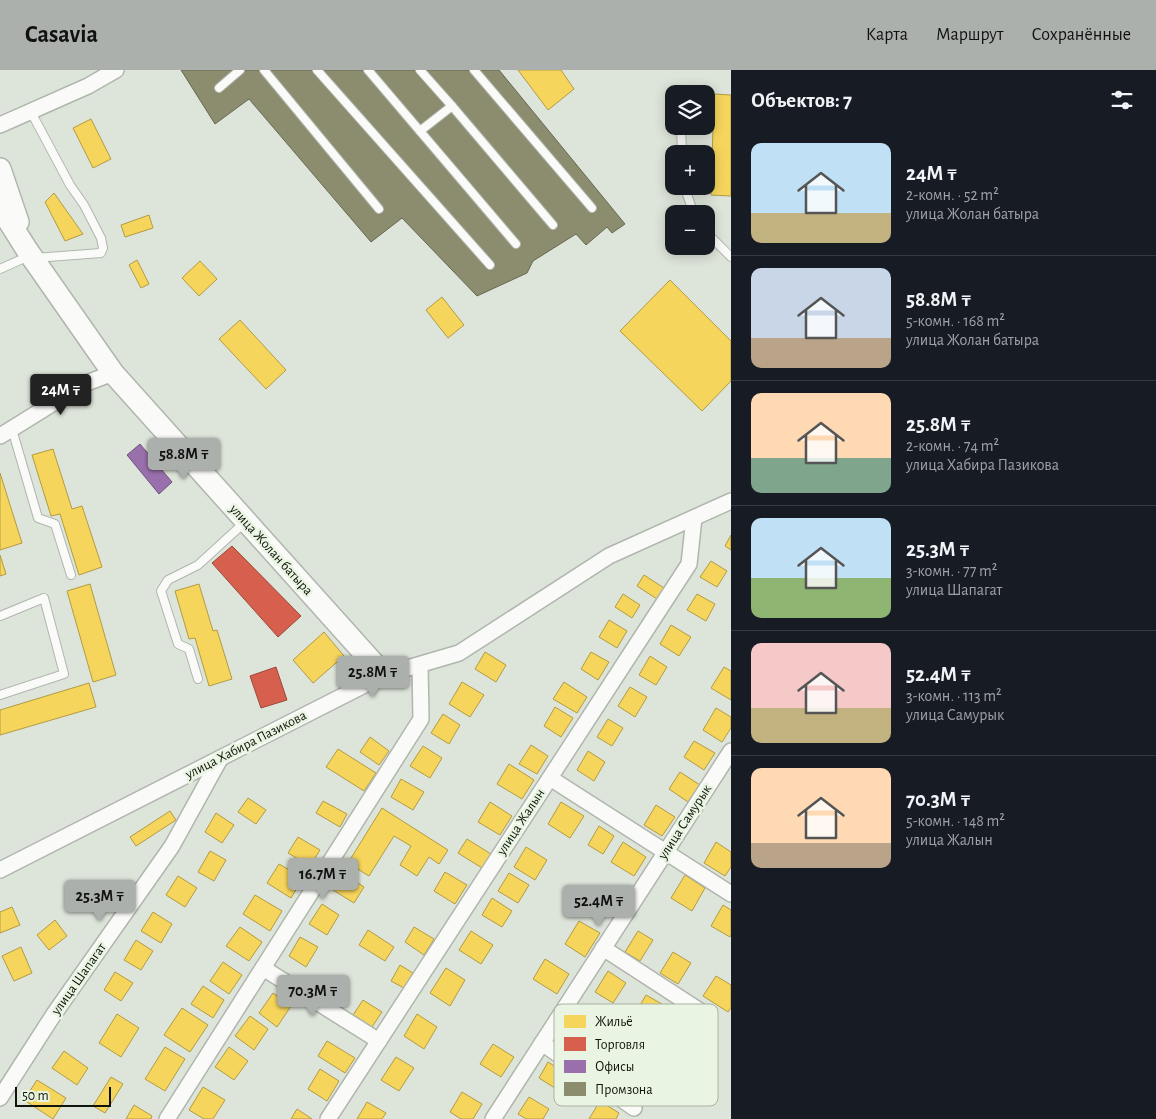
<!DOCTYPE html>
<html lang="ru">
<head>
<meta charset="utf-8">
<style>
	body { margin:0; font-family:"Alegreya Sans",sans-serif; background:#242831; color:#f1f3f6; height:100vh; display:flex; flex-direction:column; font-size:19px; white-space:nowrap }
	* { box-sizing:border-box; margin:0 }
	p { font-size:16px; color:#9ea1a6 }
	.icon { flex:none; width:28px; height:28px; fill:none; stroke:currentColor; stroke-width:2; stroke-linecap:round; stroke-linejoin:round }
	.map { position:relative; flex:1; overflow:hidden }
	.side { display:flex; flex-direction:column; background:#171b24; width:425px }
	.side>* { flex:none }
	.tools { position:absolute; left:665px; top:15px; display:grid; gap:10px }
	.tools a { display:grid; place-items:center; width:50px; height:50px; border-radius:10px; background:#171b24; box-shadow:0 2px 12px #0003; font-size:25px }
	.scale { position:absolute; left:15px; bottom:12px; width:96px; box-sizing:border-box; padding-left:5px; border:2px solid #10140d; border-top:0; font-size:14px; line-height:18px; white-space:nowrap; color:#10140d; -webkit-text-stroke:4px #e9f5e2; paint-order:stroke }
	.price { position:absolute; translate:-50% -42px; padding:0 11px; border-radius:5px; background:#acb0ad; color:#111; font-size:16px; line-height:32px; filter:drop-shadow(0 1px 2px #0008) }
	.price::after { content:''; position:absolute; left:50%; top:30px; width:15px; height:11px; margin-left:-8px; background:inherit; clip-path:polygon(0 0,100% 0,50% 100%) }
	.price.current { background:#222; color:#fff }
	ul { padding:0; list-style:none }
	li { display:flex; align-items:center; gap:15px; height:125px; padding:0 20px }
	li+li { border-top:1px solid #363941 }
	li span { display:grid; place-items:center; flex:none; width:140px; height:100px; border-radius:10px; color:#555 }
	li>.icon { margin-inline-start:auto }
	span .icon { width:60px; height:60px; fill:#fffc; stroke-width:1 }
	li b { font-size:21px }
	h2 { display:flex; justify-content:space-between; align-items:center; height:60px; padding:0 20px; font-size:21px }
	header { display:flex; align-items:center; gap:30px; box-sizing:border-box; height:70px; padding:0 25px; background:#acb0ad; color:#111 }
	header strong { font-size:24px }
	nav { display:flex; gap:28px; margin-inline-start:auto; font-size:18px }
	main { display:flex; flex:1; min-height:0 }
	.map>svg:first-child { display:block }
	.homes { fill:#f6d55c; stroke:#b19b44 }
	.shops { fill:#d6604d; stroke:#9b493a }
	.offices { fill:#9970ab; stroke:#70547c }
	.industry { fill:#8c8c6e; stroke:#676851 }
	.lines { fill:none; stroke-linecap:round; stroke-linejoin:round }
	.lane-casing { stroke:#b0b6ae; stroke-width:10 }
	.street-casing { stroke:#b0b6ae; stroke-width:18 }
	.secondary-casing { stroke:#b0b6ae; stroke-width:24 }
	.lane { stroke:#fafbf9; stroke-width:8 }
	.street { stroke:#fafbf9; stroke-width:15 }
	.secondary { stroke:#fafbf9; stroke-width:21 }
	.labels { text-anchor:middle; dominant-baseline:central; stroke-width:5; stroke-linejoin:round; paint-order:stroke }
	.street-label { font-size:14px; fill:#10140d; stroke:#e9f5e2 }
	.key { fill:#e9f5e2; stroke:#a8b2a2; stroke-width:1 }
	.key-label { font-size:14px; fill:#10140d }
</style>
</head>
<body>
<header>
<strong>Casavia</strong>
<nav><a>Карта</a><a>Маршрут</a><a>Сохранённые</a></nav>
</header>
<main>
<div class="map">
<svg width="731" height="1049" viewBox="0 0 731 1049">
	<rect width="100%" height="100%" fill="#dde4d9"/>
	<g class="homes">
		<polygon points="518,0 561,0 574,19 548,40"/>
		<polygon points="714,24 731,25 731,126 711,125"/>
		<polygon points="91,49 111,89 93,98 73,58"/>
		<polygon points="54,123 83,164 65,171 45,132"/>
		<polygon points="149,145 153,158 125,167 121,155"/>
		<polygon points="137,190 149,214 141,218 129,195"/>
		<polygon points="200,191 217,209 199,226 182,208"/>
		<polygon points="670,210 731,271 731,311 702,341 620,261"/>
		<polygon points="442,227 464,255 448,268 426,240"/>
		<polygon points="240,250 286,300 266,319 219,269"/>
		<polygon points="53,379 72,439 82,436 102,497 79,505 60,444 51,446 32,385"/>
		<polygon points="0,403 22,473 0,480"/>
		<polygon points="731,465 731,480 725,476"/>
		<polygon points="0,485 6,504 0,506"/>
		<polygon points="711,491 727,501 717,517 700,507"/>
		<polygon points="644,505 664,518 657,529 637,516"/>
		<polygon points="90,514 116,605 93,612 67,521"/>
		<polygon points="199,514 213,561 217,560 232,609 209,616 195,568 189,569 175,521"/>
		<polygon points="623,524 640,535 632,548 615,537"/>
		<polygon points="697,524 715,534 706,551 687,540"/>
		<polygon points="609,550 627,561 617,578 599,567"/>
		<polygon points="671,555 691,567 679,586 660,574"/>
		<polygon points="324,562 344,586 313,613 293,590"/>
		<polygon points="485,582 506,595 496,612 475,599"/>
		<polygon points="591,582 609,592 598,610 581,599"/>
		<polygon points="650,586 667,597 656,615 639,605"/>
		<polygon points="724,597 731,601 731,630 711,618"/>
		<polygon points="462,612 484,625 470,647 449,634"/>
		<polygon points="564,612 587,627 577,643 553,629"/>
		<polygon points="89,613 96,637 0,665 0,640"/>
		<polygon points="630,617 647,627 635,647 618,636"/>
		<polygon points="555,637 573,648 561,667 544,656"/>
		<polygon points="716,638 731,647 731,658 722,672 703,660"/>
		<polygon points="443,644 460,655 449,674 431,663"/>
		<polygon points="608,649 623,658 612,676 597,667"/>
		<polygon points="370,667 389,681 379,695 360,682"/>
		<polygon points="694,671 715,683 704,700 684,687"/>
		<polygon points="531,675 548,686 537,704 519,694"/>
		<polygon points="423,676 442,688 430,708 410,696"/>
		<polygon points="338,679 376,703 364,721 326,697"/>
		<polygon points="588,681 605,692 594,711 577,700"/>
		<polygon points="509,694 534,710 522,729 497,714"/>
		<polygon points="680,702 700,715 688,732 669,719"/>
		<polygon points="401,709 424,722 413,740 391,727"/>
		<polygon points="248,728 266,740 256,754 238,742"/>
		<polygon points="323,731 347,744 340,757 316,743"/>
		<polygon points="490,732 512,746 500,765 478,752"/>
		<polygon points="561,732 584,746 570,768 548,754"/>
		<polygon points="656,735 675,747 662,766 644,755"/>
		<polygon points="382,738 448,780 439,794 429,787 417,806 400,795 411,776 394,766 369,806 348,793"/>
		<polygon points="170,741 176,750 136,776 130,767"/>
		<polygon points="216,743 234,755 222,773 205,762"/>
		<polygon points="599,756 614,766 603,784 588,775"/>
		<polygon points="298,767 320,780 310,796 288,783"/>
		<polygon points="467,769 491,784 482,798 458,783"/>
		<polygon points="623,772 646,787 634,806 611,792"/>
		<polygon points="716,772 731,782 731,797 725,806 704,793"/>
		<polygon points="526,777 547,790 535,810 514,797"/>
		<polygon points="210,781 226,790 214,811 198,802"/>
		<polygon points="279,794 303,808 291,828 267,813"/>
		<polygon points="445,802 467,815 455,834 434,821"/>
		<polygon points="509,803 529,815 518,833 498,821"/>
		<polygon points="343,804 364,817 354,833 333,820"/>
		<polygon points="685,805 705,818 692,841 671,828"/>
		<polygon points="178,806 197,818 185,837 166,825"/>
		<polygon points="255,825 282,841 270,861 243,844"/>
		<polygon points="492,828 512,841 502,857 482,845"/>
		<polygon points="322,834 339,845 327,865 309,854"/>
		<polygon points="723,835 731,840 731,865 730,867 711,856"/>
		<polygon points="12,837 20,855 0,863 0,842"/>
		<polygon points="153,842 172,854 161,873 141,861"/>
		<polygon points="55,850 67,866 49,880 37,865"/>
		<polygon points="579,851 600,863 585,887 565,874"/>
		<polygon points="240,857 262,872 249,891 226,876"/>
		<polygon points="414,857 434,869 424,885 405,872"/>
		<polygon points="368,860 394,877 385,891 359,875"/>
		<polygon points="471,861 493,875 481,894 459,880"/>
		<polygon points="638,861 653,870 640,891 625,882"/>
		<polygon points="300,867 318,877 306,897 289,886"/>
		<polygon points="136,870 153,881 141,900 124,890"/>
		<polygon points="21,877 32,903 14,911 2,886"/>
		<polygon points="673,882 691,893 678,914 660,903"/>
		<polygon points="545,889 569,904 557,924 533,909"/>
		<polygon points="223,892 242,905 229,924 210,911"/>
		<polygon points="400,895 413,903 404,918 391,911"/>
		<polygon points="446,898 465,910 450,936 430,923"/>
		<polygon points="608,901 626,913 613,933 595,922"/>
		<polygon points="115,902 133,913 121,931 104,920"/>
		<polygon points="716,906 731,915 731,938 728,942 703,926"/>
		<polygon points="203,916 224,930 213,948 191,934"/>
		<polygon points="273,923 291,936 277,957 259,943"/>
		<polygon points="646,925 662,934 648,956 633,947"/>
		<polygon points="363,930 382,942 372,957 353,945"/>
		<polygon points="182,938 208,955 190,982 164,965"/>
		<polygon points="117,944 139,958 121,987 99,973"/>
		<polygon points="417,944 437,957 424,979 404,966"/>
		<polygon points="250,946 268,959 254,980 235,966"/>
		<polygon points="327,971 355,988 345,1003 318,986"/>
		<polygon points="493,974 514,987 501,1007 480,994"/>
		<polygon points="165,977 185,989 165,1021 145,1009"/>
		<polygon points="229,977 248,991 234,1010 215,997"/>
		<polygon points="64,981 88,998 77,1015 52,998"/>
		<polygon points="396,987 414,998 399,1021 381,1010"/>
		<polygon points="548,992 567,1004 558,1020 539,1008"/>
		<polygon points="320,999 339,1011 327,1031 308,1019"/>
		<polygon points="111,1007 123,1014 105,1043 93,1036"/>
		<polygon points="37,1010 66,1028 53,1049 24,1030"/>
		<polygon points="203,1017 225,1030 213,1049 204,1049 189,1040"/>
		<polygon points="462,1022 482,1034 473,1049 461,1049 450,1042"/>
		<polygon points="529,1027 549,1039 543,1049 526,1049 518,1044"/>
		<polygon points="600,1031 619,1043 616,1049 589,1049"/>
		<polygon points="367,1032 386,1043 382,1049 357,1049"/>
		<polygon points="134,1035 152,1046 151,1049 126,1049"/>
		<polygon points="297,1039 312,1049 291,1049"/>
	</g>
	<g class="shops">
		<polygon points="232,476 301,546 278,567 212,493"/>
		<polygon points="276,597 287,630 261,638 250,606"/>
	</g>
	<polygon class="offices" points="140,374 172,412 159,424 127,385"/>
	<polygon class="industry" points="181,0 499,0 625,154 612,163 607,157 586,175 576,164 533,191 527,203 477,226 402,148 371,172 249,29 215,54"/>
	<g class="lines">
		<defs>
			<g id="lane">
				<polyline points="264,0 379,139"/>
				<polyline points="317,0 490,195"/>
				<polyline points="368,0 516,174"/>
				<polyline points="474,0 592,138"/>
				<polyline points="219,18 240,0"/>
				<polyline points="686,24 686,20"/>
				<polyline points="452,36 553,155"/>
				<polyline points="31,42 70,115 84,135 101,168 103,178 101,183 35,188"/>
				<polyline points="681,56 682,84"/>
				<polyline points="420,61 452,36 420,0"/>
				<polyline points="684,116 694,144"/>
				<polyline points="706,162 731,187"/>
				<polyline points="0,199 29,186"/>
				<polyline points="12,359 38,448 55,454 71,505"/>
				<polyline points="0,546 44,528 64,604 0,625"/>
				<polyline points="198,609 189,579 178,574 161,521 168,510 198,495 244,453"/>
			</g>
			<g id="street">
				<polyline points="0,55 88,16 116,0"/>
				<polyline points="0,366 84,314 113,303"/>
				<polyline points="550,708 731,824"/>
				<polyline points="0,800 384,605 459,583 609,486 731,431"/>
				<polyline points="603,878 700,941"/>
				<polyline points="263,898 379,971"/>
				<polyline points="542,973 634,1038"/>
				<polyline points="0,1028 54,944 172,776 220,689"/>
				<polyline points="167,1049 421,649 420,595"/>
				<polyline points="328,1049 689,494 694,448"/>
				<polyline points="493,1049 731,681"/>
			</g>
			<g id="secondary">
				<polyline points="0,99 18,152"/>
				<polyline points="0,137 27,180 113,303 384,605"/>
			</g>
		</defs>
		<use href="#lane" class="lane-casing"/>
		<use href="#street" class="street-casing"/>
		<use href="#secondary" class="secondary-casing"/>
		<use href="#lane" class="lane"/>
		<use href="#street" class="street"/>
		<use href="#secondary" class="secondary"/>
	</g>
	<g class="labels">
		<g class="street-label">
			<text transform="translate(271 480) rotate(48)">улица Жолан батыра</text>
			<text transform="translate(246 675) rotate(-27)">улица Хабира Пазикова</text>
			<text transform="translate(521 752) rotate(-57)">улица Жалын</text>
			<text transform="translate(685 752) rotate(-57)">улица Самурык</text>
			<text transform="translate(79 909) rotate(-55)">улица Шапагат</text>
		</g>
	</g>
	<rect x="554" y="934" width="164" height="102" rx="8" class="key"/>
	<rect x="564" y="945" width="22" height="13" fill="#f6d55c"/>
	<rect x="564" y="967" width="22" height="14" fill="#d6604d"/>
	<rect x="564" y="990" width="22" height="13" fill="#9970ab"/>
	<rect x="564" y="1012" width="22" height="14" fill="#8c8c6e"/>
	<g class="key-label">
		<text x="595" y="956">Жильё</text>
		<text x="595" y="979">Торговля</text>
		<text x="595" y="1001">Офисы</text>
		<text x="595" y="1024">Промзона</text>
	</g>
</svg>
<div class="tools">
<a><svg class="icon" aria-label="layers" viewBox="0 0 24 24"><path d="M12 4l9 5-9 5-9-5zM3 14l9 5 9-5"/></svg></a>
<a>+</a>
<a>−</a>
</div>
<div class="scale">50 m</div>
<b class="price current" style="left:61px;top:346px">24M ₸</b>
<b class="price" style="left:184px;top:410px">58.8M ₸</b>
<b class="price" style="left:373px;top:628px">25.8M ₸</b>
<b class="price" style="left:323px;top:830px">16.7M ₸</b>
<b class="price" style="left:100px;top:852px">25.3M ₸</b>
<b class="price" style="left:599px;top:857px">52.4M ₸</b>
<b class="price" style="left:313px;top:947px">70.3M ₸</b>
</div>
<section class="side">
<h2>Объектов: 7<svg class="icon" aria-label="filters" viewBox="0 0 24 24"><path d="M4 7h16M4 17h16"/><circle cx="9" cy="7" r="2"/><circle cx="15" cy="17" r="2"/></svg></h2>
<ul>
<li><span style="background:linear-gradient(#bfe0f5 70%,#c2b280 0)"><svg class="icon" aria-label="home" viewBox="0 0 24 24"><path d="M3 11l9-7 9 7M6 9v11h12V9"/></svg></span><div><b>24M ₸</b><p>2-комн. · 52 m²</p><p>улица Жолан батыра</p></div></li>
<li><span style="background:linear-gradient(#c9d6e8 70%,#b9a48a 0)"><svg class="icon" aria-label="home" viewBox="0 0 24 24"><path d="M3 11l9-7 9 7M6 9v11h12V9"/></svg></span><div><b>58.8M ₸</b><p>5-комн. · 168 m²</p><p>улица Жолан батыра</p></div></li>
<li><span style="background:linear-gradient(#ffd9b3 65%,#7fa58c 0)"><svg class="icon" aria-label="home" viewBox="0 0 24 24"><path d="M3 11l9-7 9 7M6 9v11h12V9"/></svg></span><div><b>25.8M ₸</b><p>2-комн. · 74 m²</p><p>улица Хабира Пазикова</p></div></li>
<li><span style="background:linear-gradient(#bfe0f5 60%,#8fb573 0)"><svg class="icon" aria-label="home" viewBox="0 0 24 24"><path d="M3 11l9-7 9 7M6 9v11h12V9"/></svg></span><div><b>25.3M ₸</b><p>3-комн. · 77 m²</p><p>улица Шапагат</p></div></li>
<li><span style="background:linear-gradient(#f6c9c9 65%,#c2b280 0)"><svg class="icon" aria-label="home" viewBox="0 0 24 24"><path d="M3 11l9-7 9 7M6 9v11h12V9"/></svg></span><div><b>52.4M ₸</b><p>3-комн. · 113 m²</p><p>улица Самурык</p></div></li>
<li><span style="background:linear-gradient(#ffd9b3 75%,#b9a48a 0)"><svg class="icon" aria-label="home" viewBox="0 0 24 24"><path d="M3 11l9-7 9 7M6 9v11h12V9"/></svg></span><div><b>70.3M ₸</b><p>5-комн. · 148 m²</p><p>улица Жалын</p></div></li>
</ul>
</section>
</main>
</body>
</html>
